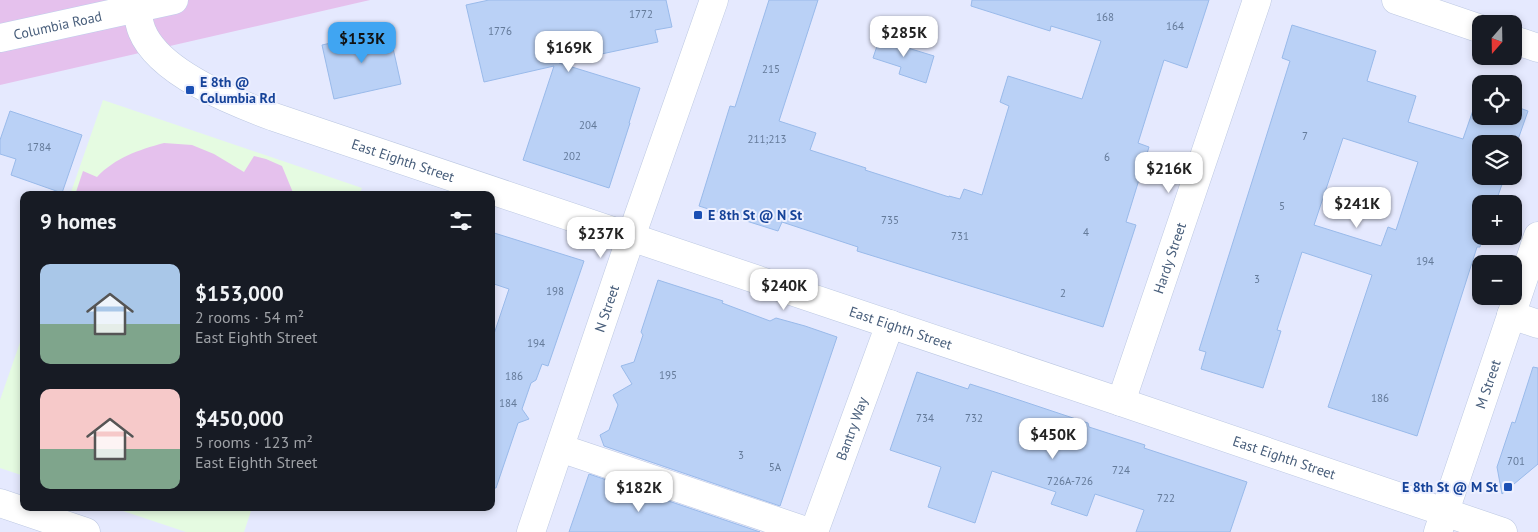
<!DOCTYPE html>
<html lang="en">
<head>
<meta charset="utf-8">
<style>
	body { margin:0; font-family:"PT Sans",sans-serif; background:#20242c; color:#f1f3f6; height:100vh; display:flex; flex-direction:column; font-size:19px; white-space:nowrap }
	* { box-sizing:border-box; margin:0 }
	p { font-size:16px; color:#9ea1a6 }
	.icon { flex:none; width:28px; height:28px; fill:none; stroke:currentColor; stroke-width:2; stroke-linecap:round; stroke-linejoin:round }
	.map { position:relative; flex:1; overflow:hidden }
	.side { position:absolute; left:20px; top:191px; width:475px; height:320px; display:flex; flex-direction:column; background:#171b24; border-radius:10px; box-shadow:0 2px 8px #0003 }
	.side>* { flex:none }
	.needle { width:32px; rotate:200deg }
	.controls { position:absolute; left:1472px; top:15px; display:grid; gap:10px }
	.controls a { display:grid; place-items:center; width:50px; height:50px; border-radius:10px; background:#171b24; box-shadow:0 2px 8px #0003; font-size:25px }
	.price { position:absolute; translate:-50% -42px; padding:0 11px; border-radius:10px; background:#fff; color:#222; font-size:16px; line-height:32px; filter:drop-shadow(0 1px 2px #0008) }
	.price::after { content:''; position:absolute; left:50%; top:30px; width:15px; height:11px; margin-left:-8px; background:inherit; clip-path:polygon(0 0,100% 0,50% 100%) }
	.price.active { background:#40a5f2; color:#111 }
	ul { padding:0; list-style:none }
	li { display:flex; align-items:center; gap:15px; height:125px; padding:0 20px }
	li span { display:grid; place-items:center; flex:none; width:140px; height:100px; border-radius:10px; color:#555 }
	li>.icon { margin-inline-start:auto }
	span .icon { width:60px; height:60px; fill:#fffc; stroke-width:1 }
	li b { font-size:21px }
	h2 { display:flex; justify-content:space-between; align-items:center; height:60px; padding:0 20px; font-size:21px }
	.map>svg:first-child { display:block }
	.education { fill:#e5fbe1 }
	.green { fill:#e5c1ed }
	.building { fill:#bad1f6; stroke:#99baea; fill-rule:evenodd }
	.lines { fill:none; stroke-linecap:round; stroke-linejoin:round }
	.minor-casing { stroke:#bcc8e2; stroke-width:29 }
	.secondary-casing { stroke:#becdeb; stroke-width:29 }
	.minor { stroke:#fff; stroke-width:28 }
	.secondary { stroke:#fff; stroke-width:28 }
	.transit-dot { fill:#1a4fb4; stroke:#edf0ff; stroke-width:2 }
	.labels { text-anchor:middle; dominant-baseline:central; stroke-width:4; stroke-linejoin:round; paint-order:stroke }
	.number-label { font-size:11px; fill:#647a99 }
	.street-label { font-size:14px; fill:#475d7a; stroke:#edf0ff }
	.transit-label { font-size:14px; font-weight:bold; fill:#164399; stroke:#edf0ff; text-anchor:start }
</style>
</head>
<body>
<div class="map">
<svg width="1538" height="532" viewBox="0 0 1538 532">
	<rect width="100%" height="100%" fill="#e5e9fe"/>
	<g class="education">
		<polygon points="103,100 362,188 359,195 70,195"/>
		<polygon points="24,331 24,476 0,468 0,400"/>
		<polygon points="114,508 252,508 244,532 186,532"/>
	</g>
	<g class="green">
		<polygon points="0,0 370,0 0,85"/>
		<path d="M164,143l28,2 22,9 30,18 10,-16 12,3 16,7 12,29h-219l8,-24 14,6c18,-19 41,-27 67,-34z"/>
	</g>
	<g class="building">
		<polygon points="489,0 666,0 672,27 655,30 658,42 559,63 640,88 629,123 630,123 609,188 523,160 554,66 484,82 466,5"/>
		<polygon points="769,0 818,0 779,121 816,133 810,150 866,168 865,170 949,197 949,196 960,199 964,189 982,195 1009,106 1000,102 1008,76 1082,99 1101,41 1051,26 1050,31 971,6 972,0 1209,0 1187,68 1164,60 1138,143 1149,147 1126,222 1136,225 1103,327 857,251 858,247 782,222 778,231 699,206 730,106 735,107"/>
		<path d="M1292,25l84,26 -9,30 49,15 -8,26 55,17 16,-46 2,1v22h33v-10l14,5 -14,40v-7h-33v32h24l-10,28h-14v32h2l-3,11h-3l-60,189 -89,-29 44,-132 -70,-23 -25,78 4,1 -18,57 -62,-19 5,-17 -7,-2 91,-289 -8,-3zM1343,138l75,24 -22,68 -8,-3 -7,19 -67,-21z"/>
		<polygon points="389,30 401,84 334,99 322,45"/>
		<polygon points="881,34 910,43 908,48 934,56 926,83 899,74 901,67 873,58"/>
		<polygon points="10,111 82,135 62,193 11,175 16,159 0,154 0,140"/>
		<polygon points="491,232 584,261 548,366 542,364 536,380 531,383 522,409 529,419 518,423 496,488 491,488 491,343 509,289 491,283"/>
		<polygon points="658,280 723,301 722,303 770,321 776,318 805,326 837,337 780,506 604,446 600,435 609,430 618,405 613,395 632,384 621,366 634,362 643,335 641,332"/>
		<polygon points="1533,367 1538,368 1538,464 1502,494 1497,467 1512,422 1515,423"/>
		<polygon points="917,372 968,389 970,384 998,393 1088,423 1089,427 1145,445 1144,448 1247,482 1230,532 1136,532 1144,510 1095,494 1087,516 1051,504 1056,492 992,471 975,523 928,507 941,467 890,450"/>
		<polygon points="589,474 760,532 569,532"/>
	</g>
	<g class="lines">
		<defs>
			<g id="minor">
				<polyline points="1396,0 1481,29"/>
				<path id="s1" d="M137,9c1,7 2,15 5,22 17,42 91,71 132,86l847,285 382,130"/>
				<polyline points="1514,40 1538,48"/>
				<polyline points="1511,315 1538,324"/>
				<path id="s2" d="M1121,402l136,-402"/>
				<polyline points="560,448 809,532"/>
				<polyline points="0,503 86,532"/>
				<path id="s3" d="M531,532l100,-295 83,-237"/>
				<path id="s4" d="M814,532l76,-208"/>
				<path id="s5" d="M1438,532l100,-296"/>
			</g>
			<g id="secondary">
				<path id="s6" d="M0,38l174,-38"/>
			</g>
		</defs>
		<use href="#minor" class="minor-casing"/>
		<use href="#secondary" class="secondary-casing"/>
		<use href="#minor" class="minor"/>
		<use href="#secondary" class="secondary"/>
	</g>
	<g class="transit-dot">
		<rect x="185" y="85" width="10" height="10" rx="2.5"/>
		<rect x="693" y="210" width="10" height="10" rx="2.5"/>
		<rect x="1503" y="482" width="10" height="10" rx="2.5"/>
	</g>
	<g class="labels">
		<g class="number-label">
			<text x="641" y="14">1772</text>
			<text x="1105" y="17">168</text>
			<text x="1175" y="26">164</text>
			<text x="500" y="31">1776</text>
			<text x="771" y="69">215</text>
			<text x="588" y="125">204</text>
			<text x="1305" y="136">7</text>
			<text x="767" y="139">211;213</text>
			<text x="39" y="147">1784</text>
			<text x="572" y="156">202</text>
			<text x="1107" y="157">6</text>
			<text x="1282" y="206">5</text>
			<text x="890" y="220">735</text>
			<text x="1086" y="232">4</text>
			<text x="960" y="236">731</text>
			<text x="1425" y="261">194</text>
			<text x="1257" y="279">3</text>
			<text x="555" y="291">198</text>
			<text x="1063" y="293">2</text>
			<text x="536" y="343">194</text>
			<text x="668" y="375">195</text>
			<text x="514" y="376">186</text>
			<text x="1380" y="398">186</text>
			<text x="508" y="403">184</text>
			<text x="925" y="418">734</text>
			<text x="974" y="418">732</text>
			<text x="741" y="455">3</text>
			<text x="1516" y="461">701</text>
			<text x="775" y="467">5A</text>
			<text x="1121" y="470">724</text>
			<text x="1070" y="481">726A-726</text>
			<text x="1166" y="498">722</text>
		</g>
		<g class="street-label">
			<text stroke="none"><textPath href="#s6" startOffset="59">Columbia Road</textPath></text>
			<text stroke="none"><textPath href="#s1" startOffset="320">East Eighth Street</textPath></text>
			<text stroke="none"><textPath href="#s2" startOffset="152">Hardy Street</textPath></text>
			<text stroke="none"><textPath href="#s3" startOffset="236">N Street</textPath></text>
			<text stroke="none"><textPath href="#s1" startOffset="845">East Eighth Street</textPath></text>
			<text stroke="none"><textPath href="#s5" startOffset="156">M Street</textPath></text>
			<text stroke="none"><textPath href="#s4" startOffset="110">Bantry Way</textPath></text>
			<text stroke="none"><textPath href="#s1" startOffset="1250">East Eighth Street</textPath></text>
		</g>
		<g class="transit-label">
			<text x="200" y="82">E 8th @<tspan x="200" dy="16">Columbia Rd</tspan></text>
			<text x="708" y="215">E 8th St @ N St</text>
			<text x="1498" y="487" text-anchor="end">E 8th St @ M St</text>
		</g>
	</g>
</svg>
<div class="controls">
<a><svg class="needle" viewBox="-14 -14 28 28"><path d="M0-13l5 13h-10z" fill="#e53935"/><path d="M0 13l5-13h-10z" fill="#9ea1a6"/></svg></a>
<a><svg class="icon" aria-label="locate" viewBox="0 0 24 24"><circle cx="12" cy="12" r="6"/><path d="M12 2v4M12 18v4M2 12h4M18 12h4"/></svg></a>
<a><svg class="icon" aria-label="layers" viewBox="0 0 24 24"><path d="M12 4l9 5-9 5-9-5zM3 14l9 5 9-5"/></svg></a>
<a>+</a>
<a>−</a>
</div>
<b class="price" style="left:904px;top:58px">$285K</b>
<b class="price active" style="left:362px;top:64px">$153K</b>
<b class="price" style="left:569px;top:73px">$169K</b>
<b class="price" style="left:1169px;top:194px">$216K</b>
<b class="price" style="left:1357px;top:229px">$241K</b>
<b class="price" style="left:601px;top:259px">$237K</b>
<b class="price" style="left:784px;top:311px">$240K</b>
<b class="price" style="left:1053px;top:460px">$450K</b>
<b class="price" style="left:639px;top:513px">$182K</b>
<section class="side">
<h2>9 homes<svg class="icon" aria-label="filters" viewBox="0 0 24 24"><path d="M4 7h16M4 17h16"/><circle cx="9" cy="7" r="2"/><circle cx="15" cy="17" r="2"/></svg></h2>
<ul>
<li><span style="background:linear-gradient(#a9c7e8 60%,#7fa58c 0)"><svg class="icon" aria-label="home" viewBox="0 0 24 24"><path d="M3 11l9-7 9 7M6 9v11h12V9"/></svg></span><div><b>$153,000</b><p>2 rooms · 54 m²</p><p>East Eighth Street</p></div></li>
<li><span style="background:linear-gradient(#f6c9c9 60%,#7fa58c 0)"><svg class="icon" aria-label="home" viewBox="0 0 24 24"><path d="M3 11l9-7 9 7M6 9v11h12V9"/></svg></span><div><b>$450,000</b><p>5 rooms · 123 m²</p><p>East Eighth Street</p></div></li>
</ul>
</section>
</div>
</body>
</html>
